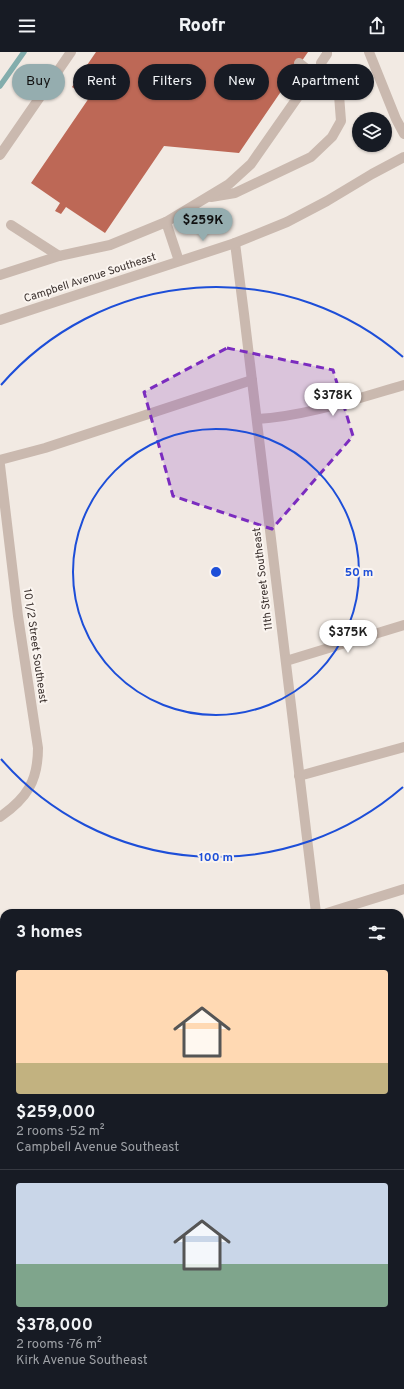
<!DOCTYPE html>
<html lang="en">
<head>
<meta charset="utf-8">
<style>
	body { margin:0; font-family:Overpass,sans-serif; background:#242831; color:#f1f3f6; height:100vh; display:flex; flex-direction:column; font-size:15px; white-space:nowrap }
	* { box-sizing:border-box; margin:0 }
	p { font-size:13px; color:#9ea1a6 }
	.icon { flex:none; width:22px; height:22px; fill:none; stroke:currentColor; stroke-width:2; stroke-linecap:round; stroke-linejoin:round }
	.map { position:relative; flex:1; overflow:hidden }
	.drawer { position:absolute; left:0px; top:857px; width:404px; height:480px; display:flex; flex-direction:column; background:#171b24; border-radius:12px 12px 0 0; box-shadow:0 1px 3px #0004 }
	.drawer>* { flex:none }
	.guide { position:absolute; left:12px; top:12px; width:380px; height:36px; display:flex; gap:8px }
	.fabs { position:absolute; left:352px; top:60px; display:grid; gap:8px }
	.fabs a { display:grid; place-items:center; width:40px; height:40px; border-radius:50%; background:#171b24; box-shadow:0 1px 3px #0004; font-size:20px }
	.price { position:absolute; translate:-50% -34px; padding:0 9px; border-radius:14px; background:#fff; color:#222; font-size:13px; line-height:26px; filter:drop-shadow(0 1px 2px #0008) }
	.price::after { content:''; position:absolute; left:50%; top:24px; width:12px; height:9px; margin-left:-6px; background:inherit; clip-path:polygon(0 0,100% 0,50% 100%) }
	.price.current { background:#95adaf; color:#111 }
	ul { padding:0; list-style:none }
	li { display:grid; align-content:center; gap:8px; height:212px; padding:0 16px }
	li+li { border-top:1px solid #363941 }
	li span { display:grid; place-items:center; height:124px; border-radius:4px; color:#555 }
	li>.icon { margin-inline-start:auto }
	span .icon { width:72px; height:72px; fill:#fffc; stroke-width:1 }
	li b { font-size:17px }
	h2 { display:flex; justify-content:space-between; align-items:center; height:48px; padding:0 16px; font-size:17px }
	.chip { padding:0 14px; border-radius:18px; background:#171b24; box-shadow:0 1px 3px #0004; font-size:14px; line-height:36px }
	.chip.current { background:#95adaf; color:#111 }
	header { display:flex; justify-content:space-between; align-items:center; height:52px; padding:0 16px; background:#171b24; font-size:18px; font-weight:800 }
	.map>svg:first-child { display:block }
	.lines { fill:none; stroke-linecap:round; stroke-linejoin:round }
	.stream { stroke:#83adac; stroke-width:5.5 }
	.building { fill:#bd6856 }
	.minor { stroke:#cab9af; stroke-width:10 }
	.marked { fill:#7b2cbf; fill-opacity:0.2; stroke:#7b2cbf; stroke-width:3; stroke-dasharray:8 5; stroke-linejoin:round }
	.ring { fill:none; stroke:#1d4ed8; stroke-width:2 }
	.labels { text-anchor:middle; dominant-baseline:central; stroke-width:4; stroke-linejoin:round; paint-order:stroke }
	.street-label { font-size:11px; fill:#392f2c; stroke:#faf4ef }
	.centre { fill:#1d4ed8; stroke:#faf4ef; stroke-width:2 }
	.ring-label { font-size:12px; text-anchor:middle; font-weight:bold; fill:#1d4ed8; stroke:#faf4ef; stroke-width:4; stroke-linejoin:round; paint-order:stroke }
</style>
</head>
<body>
<header><svg class="icon" aria-label="menu" viewBox="0 0 24 24"><path d="M4 6h16M4 12h16M4 18h16"/></svg>Roofr<svg class="icon" aria-label="share" viewBox="0 0 24 24"><path d="M12 15V3M7 8l5-5 5 5M5 13v7h14v-7"/></svg></header>
<div class="map">
<svg width="404" height="1337" viewBox="0 0 404 1337">
	<rect width="100%" height="100%" fill="#f2eae3"/>
	<g class="lines">
		<polyline class="stream" points="0,34 24,0"/>
	</g>
	<polygon class="building" points="96,0 308,0 239,101 164,94 105,181 66,155 61,162 55,159 60,151 31,131 89,46 72,35"/>
	<g class="lines">
		<g class="minor">
			<polyline points="369,0 396,67 404,82"/>
			<polyline points="321,11 327,2 327,0"/>
			<polyline points="0,103 71,0"/>
			<polyline points="211,145 235,141 311,105 332,85 341,69 339,43 299,11"/>
			<polyline points="166,170 179,209"/>
			<polyline points="11,173 59,204"/>
			<polyline points="235,191 244,262 316,861"/>
			<polyline points="0,223 59,204 110,193 166,170 229,132 251,112 309,29"/>
			<polyline points="0,268 235,191 287,170 327,149 372,122 404,105"/>
			<path d="M257,367c50,-3 98,-20 147,-34"/>
			<polyline points="0,408 45,396 252,328"/>
			<path d="M0,413l18,151 20,132c0,33 -11,50 -38,69"/>
			<polyline points="286,609 404,573"/>
			<polyline points="299,724 404,695"/>
			<polyline points="327,861 404,837"/>
			<polyline points="0,960 4,959"/>
			<polyline points="400,980 404,979"/>
			<polyline points="0,1102 4,1100"/>
			<polyline points="400,1125 404,1124"/>
			<polyline points="0,1246 4,1245"/>
			<polyline points="400,1269 404,1268"/>
			<polyline points="301,1333 302,1337"/>
			<polyline points="177,1337 190,1333"/>
		</g>
	</g>
	<path class="marked" d="M227,296l106,22 20,66 -81,93 -99,-33 -29,-104z"/>
	<g class="ring">
		<circle cx="216" cy="520" r="143"/>
		<path d="M403 735A285 285 0 0 1 1 707M1 333A285 285 0 0 1 403 305"/>
	</g>
	<g class="labels">
		<g class="street-label">
			<text transform="translate(90 226) rotate(-18)">Campbell Avenue Southeast</text>
			<text transform="translate(263 527) rotate(-97)">11th Street Southeast</text>
			<text transform="translate(35 594) rotate(82)">10 1/2 Street Southeast</text>
		</g>
	</g>
	<circle cx="216" cy="520" r="6" class="centre"/>
	<g class="ring-label">
		<text x="359" y="524">50 m</text>
		<text x="216" y="809">100 m</text>
	</g>
</svg>
<div class="fabs">
<a><svg class="icon" aria-label="layers" viewBox="0 0 24 24"><path d="M12 4l9 5-9 5-9-5zM3 14l9 5 9-5"/></svg></a>
</div>
<b class="price current" style="left:203px;top:190px">$259K</b>
<b class="price" style="left:333px;top:365px">$378K</b>
<b class="price" style="left:348px;top:602px">$375K</b>
<div class="guide">
<a class="chip current">Buy</a>
<a class="chip">Rent</a>
<a class="chip">Filters</a>
<a class="chip">New</a>
<a class="chip">Apartment</a>
</div>
<section class="drawer">
<h2>3 homes<svg class="icon" aria-label="filters" viewBox="0 0 24 24"><path d="M4 7h16M4 17h16"/><circle cx="9" cy="7" r="2"/><circle cx="15" cy="17" r="2"/></svg></h2>
<ul>
<li><span style="background:linear-gradient(#ffd9b3 75%,#c2b280 0)"><svg class="icon" aria-label="home" viewBox="0 0 24 24"><path d="M3 11l9-7 9 7M6 9v11h12V9"/></svg></span><div><b>$259,000</b><p>2 rooms · 52 m²</p><p>Campbell Avenue Southeast</p></div></li>
<li><span style="background:linear-gradient(#c9d6e8 65%,#7fa58c 0)"><svg class="icon" aria-label="home" viewBox="0 0 24 24"><path d="M3 11l9-7 9 7M6 9v11h12V9"/></svg></span><div><b>$378,000</b><p>2 rooms · 76 m²</p><p>Kirk Avenue Southeast</p></div></li>
</ul>
</section>
</div>
</body>
</html>
